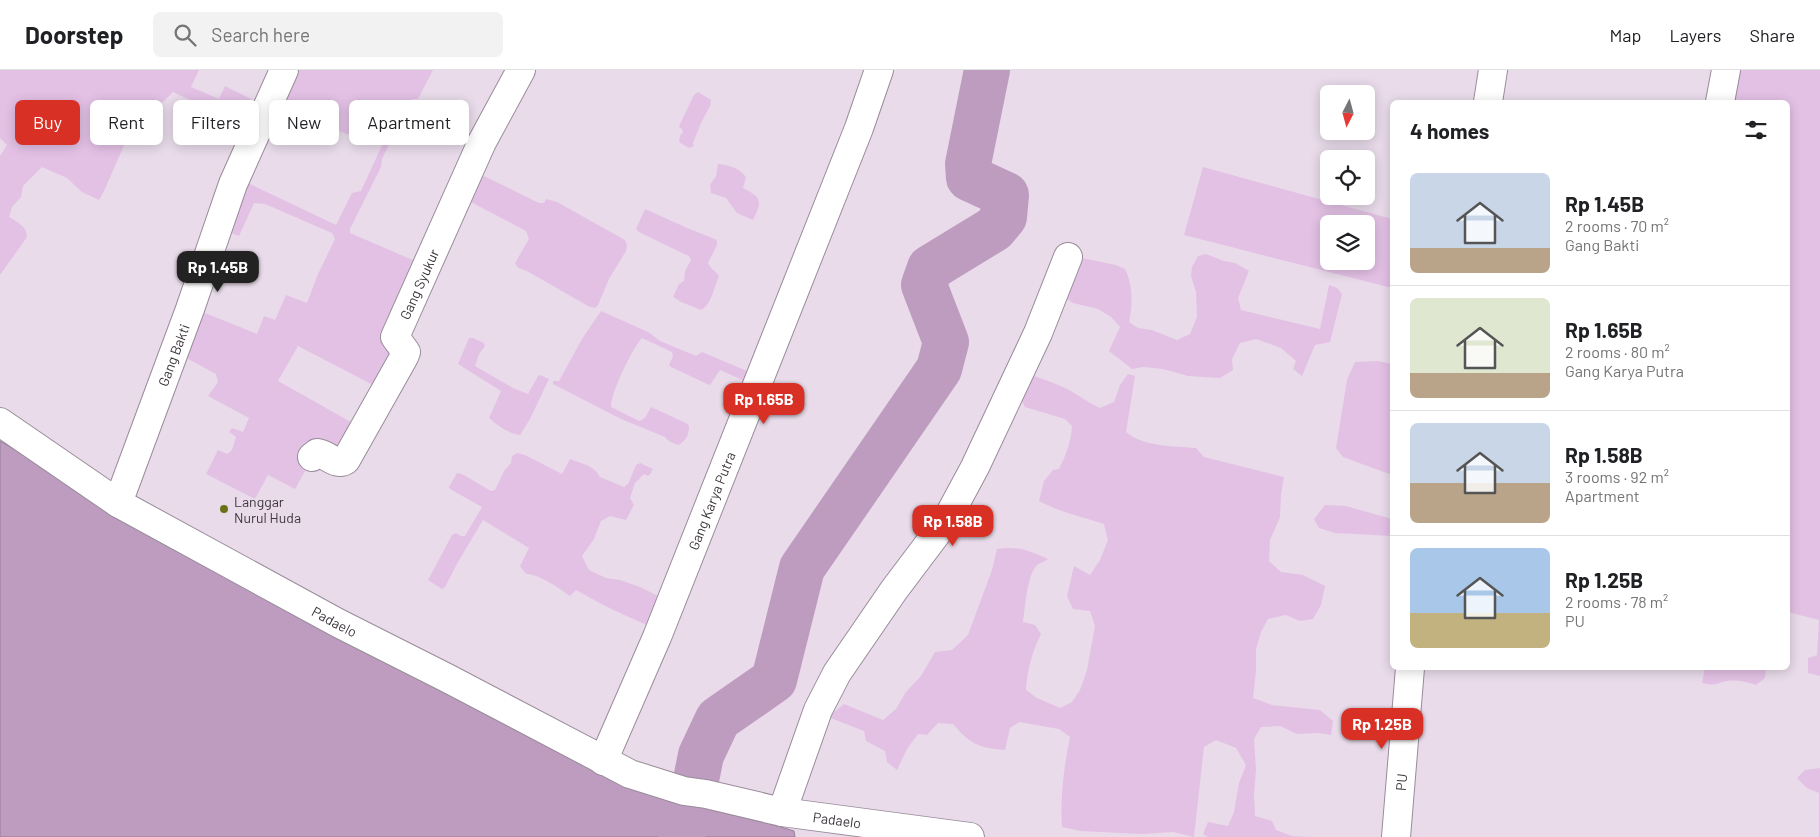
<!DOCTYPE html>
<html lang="en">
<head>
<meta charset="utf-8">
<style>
	body { margin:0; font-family:Barlow,sans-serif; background:#f2f2f2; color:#202124; height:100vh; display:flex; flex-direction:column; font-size:19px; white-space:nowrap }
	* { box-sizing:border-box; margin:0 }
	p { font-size:16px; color:#757577 }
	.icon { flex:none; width:28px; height:28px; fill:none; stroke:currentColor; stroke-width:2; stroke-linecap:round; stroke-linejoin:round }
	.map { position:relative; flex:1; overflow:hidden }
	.details { position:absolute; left:1390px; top:30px; width:400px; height:570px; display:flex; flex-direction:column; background:#fff; border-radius:8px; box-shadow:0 2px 12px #0003 }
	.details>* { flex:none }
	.banner { position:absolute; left:15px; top:30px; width:475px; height:45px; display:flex; gap:10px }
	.needle { width:32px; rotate:186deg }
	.tools { position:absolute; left:1320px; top:15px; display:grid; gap:10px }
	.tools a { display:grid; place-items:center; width:55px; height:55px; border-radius:8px; background:#fff; box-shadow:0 2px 12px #0003; font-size:25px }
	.price { position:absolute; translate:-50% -42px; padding:0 11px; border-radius:10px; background:#d93025; color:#fff; font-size:16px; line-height:32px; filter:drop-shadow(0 1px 2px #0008) }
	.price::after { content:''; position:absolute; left:50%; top:30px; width:15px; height:11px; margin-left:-8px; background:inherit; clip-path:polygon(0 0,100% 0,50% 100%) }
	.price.on { background:#222; color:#fff }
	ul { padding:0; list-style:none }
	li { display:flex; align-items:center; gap:15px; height:125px; padding:0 20px }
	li+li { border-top:1px solid #e0e0e0 }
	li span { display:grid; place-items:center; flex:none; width:140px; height:100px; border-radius:8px; color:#555 }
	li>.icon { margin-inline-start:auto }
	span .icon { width:60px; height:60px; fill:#fffc; stroke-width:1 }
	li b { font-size:21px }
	h2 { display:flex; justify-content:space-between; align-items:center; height:60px; padding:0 20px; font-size:21px }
	.pill { padding:0 18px; border-radius:8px; background:#fff; box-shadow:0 2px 12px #0003; font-size:18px; line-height:45px }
	.pill.on { background:#d93025; color:#fff }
	header { display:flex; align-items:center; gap:30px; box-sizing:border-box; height:70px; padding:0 25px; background:#fff; border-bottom:1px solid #e0e0e0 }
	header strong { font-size:24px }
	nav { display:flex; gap:28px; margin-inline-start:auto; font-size:18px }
	.search { width:350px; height:45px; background:#f2f2f2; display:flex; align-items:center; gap:12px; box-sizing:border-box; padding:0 18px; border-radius:8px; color:#757577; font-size:19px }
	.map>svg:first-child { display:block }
	.green { fill:#e3c1e5; fill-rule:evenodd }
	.water { fill:#be9cc0; stroke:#977d98 }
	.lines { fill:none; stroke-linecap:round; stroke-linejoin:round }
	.river { stroke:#be9cc0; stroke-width:46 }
	.minor-casing { stroke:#998c9a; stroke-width:30 }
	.minor { stroke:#fff; stroke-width:28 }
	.poi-dot { fill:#697017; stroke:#e9dbea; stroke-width:2 }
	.labels { text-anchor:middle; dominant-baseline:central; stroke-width:4; stroke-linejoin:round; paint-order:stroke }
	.street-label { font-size:14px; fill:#3c363c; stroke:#e9dbea }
	.poi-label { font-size:14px; fill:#3c363c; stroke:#e9dbea; text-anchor:start }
</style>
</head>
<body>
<header>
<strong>Doorstep</strong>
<div class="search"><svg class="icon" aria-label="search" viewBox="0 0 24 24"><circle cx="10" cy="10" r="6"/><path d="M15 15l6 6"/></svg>Search here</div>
<nav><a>Map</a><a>Layers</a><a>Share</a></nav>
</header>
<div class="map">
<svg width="1820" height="767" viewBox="0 0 1820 767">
	<rect width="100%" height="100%" fill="#e9dbea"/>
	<g class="green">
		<path d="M0,0h199l-8,17 28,12 6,-13 28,14 1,2 -8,19 -4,3 -69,-32 -9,9 -9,6 -8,-6 -9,-1 -8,9 -7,22 3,5 -1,7 -21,48 -5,9 -17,-8 -15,-14 -25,-11 -19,19 -2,11 -9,10 -3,10c8,5 18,9 18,20l-27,38v-119l7,-11 -7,-7z"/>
		<polygon points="293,0 433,0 418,29 413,29 410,31 382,89 381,97 350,159 350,163 422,194 403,276 375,316 298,276 278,311 358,356 341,388 317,380 295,419 268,405 255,429 206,404 218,380 227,384 232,380 236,367 229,362 232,358 243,362 249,348 208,326 218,312 216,304 179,284 200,241 257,264 264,246 275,250 286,225 307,233 318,204 335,169 332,163 265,134 254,133 239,166 223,160 240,112 250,114 336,155 352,123 361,121 384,71 384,68 357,55 353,59 352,64 346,64 295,40 288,41 287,50 280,56 271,52"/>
		<polygon points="1733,0 1820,0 1820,606 1808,603 1808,588 1817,585 1819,550 1788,542 1788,32 1725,32"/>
		<polygon points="698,22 711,30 710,36 701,53 693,73 694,76 689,78 679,72 680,66 683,62 682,59 679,57 680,54 694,25"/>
		<path d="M718,94c12,1 21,4 28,13l-3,11c18,9 20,13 10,32l-16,-7 -11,-15 -15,-5 -1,-8 6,-9z"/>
		<path d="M1203,97l189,52v69l-208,-53zM1329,154h37v37h-37z"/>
		<polygon points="476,104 486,107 539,133 544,133 546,129 557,132 625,170 627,175 626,181 609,209 598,235 595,238 588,236 527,201 518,198 515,193 529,169 526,161 465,129"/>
		<path d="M645,139l40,18 32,13v5l-9,18c2,6 8,8 11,13 -5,11 -7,28 -18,34l-20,-8 -8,-5 6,-13 5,-3 1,-10 6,-11 -2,-4 -7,-3 -43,-21 -3,-3z"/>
		<path d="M1206,184l18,7 11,2 14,8 -11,27 3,12 79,19 9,-44 8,3 5,6 -12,48 -15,3 -13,31 -9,-7 3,-8 -15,-13 -25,-9 -16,4 -8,16 1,11 -13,8 -32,-2 -25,-7 -20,-2 -11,2 -23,-18 11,-24 -9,-10 -13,-8 -25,-6 -15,-10 19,-36 39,8 9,4c8,16 8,35 4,53l9,6 14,2 25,10 13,-6 7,-17 -1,-25 -5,-16 1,-9 6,-11z"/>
		<path d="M601,241l47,21 12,9 36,15 6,-4 52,22 -7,8 -27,-12 -10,15 -3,-1 -36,-17 -2,-2 4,-9 -1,-4 -30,-14c-10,11 -31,54 -31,69l28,14c8,-2 8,-8 12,-14l35,16 3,3c0,9 -3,14 -10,19 -4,-1 -12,-4 -14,-8l-44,-18 -68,-35v-3h6l23,-42z"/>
		<path d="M469,268h4l11,5 1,3 -6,8 -4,12 38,22 15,6 10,-18 2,-1 9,4 -19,40 -10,16c-10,-1 -24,-10 -31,-17l12,-27 -43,-27z"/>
		<polygon points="1378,291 1392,294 1392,405 1343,387 1336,378 1347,310 1355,292"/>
		<path d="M1029,303c13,7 28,10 40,17 11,6 20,13 31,18l14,-6 6,-17 8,-11 7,2 -9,56c18,15 47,14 70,16l8,9 80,20 -3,18 -1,22 -10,23 -1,21 12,11 22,3 22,11 -4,19 -8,14 -13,2 -14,-6 -18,4 -7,13 -5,17v22l-3,27 19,7 48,5 13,11 -2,14 -12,-2 -22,1 -17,-8 -19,1 -7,12 2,30 -2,27 1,20 17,5 4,9 16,6 18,1h-102l-5,-3 5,-12 20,4 6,-14 5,-29 7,-18 -10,-17 -20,-8 -12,7 -10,90 -21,-5 -31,2 -62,-3 -18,-4c-2,-30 2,-61 8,-90l-11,-8 -40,-7 -9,6 -5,22c-26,-2 -35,-6 -52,-26l-15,-1 -11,12 -9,-1 -11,15 -10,21 -10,-8 -2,-11 -19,-10 -2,-10 -36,-14 16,-13 39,16 13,-11 10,-17 15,-16 14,-24 17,-2 16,-15 24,-65 5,-21c23,-3 30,1 51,10 -3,2 -8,4 -11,6 -10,10 -12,43 -14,57l12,3 6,9c-9,18 -14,36 -15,56l11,8 23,10 12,-6 8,-12 7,-20 8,-44 -5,-15 -17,-2 -6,-13 7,-30 16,9 10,-15 8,-20 -4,-16c-21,-7 -45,-12 -65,-23l5,-20 9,-11 6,-1c7,-14 12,-27 13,-43l-7,-7 -40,-12 -6,-12z"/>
		<path d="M517,383l8,2 37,19 8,-15 19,7 7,5 4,6 24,10 4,-3 8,-19 4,-2 13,6 -2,4 -3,3 -4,-2 -9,9 -5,15 4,7 -8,15 -16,-4 -9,5 -7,18 -12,17 7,14 17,8 14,2 20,7 22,11 -13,28c-25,-11 -49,-22 -73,-36l-6,6c-9,-7 -33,-23 -44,-22l-6,-8 9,-18 -46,-28 -25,42 -13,25 -3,2 -14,-9 24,-45 4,-2 5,3h4l17,-29 -32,-18 -1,-2 8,-14 5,1 29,17 4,-1 9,-19 7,-8 1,-7z"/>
		<polygon points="1325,435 1346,436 1392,449 1392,466 1335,463 1319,458 1314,449"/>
		<path d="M1705,598h61l-1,10 -9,7c-10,-3 -20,-6 -29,-4 -14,3 -9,5 -25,2z"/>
		<polygon points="1820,698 1820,767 1819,767 1819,723 1807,718 1797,708 1805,700"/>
	</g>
	<polygon class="water" points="0,371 301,545 692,730 794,761 795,767 0,767"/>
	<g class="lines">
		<polyline class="river" points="681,767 692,730 701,685 718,649 774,610 802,498 939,299 946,272 924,215 930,198 994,159 1004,147 1006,125 969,108 968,94 987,0"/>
		<defs>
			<g id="minor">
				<polyline points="1488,32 1493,0"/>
				<polyline points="1720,32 1726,0"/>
				<path id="s1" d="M0,352l118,81 220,120 109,55 183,96 54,17 22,3 76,18 188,25"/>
				<path id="s2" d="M312,387l5,-4c11,1 19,14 29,7l58,-103 2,-5 -11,-15 87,-195 39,-72"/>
				<path id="s3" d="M118,433l72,-194 43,-125 51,-114"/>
				<path id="s4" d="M603,691l54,-124 202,-509 20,-58"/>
				<polyline points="782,742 818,640 837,603 894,520 946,451 975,397 1038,263 1068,187"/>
				<path id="s5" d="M1396,767l14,-169"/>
			</g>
		</defs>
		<use href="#minor" class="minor-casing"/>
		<use href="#minor" class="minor"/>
	</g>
	<circle class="poi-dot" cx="224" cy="439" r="5"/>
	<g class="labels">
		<g class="street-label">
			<text stroke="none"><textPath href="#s2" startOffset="238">Gang Syukur</textPath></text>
			<text stroke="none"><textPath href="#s3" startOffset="158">Gang Bakti</textPath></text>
			<text stroke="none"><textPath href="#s4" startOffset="282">Gang Karya Putra</textPath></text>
			<text stroke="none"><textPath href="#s1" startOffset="390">Padaelo</textPath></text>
			<text stroke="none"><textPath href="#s5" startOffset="55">PU</textPath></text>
			<text stroke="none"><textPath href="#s1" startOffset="935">Padaelo</textPath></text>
		</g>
		<g class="poi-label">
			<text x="234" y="431">Langgar<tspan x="234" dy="16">Nurul Huda</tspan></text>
		</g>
	</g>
</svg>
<div class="tools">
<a><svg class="needle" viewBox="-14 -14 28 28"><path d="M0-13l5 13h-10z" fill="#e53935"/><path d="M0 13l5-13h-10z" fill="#757577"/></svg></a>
<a><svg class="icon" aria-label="locate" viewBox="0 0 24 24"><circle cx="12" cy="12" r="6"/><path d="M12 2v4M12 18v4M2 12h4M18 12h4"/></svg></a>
<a><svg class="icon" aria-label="layers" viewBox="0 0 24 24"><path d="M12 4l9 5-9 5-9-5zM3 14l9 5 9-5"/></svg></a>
</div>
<b class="price on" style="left:218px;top:223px">Rp 1.45B</b>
<b class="price" style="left:764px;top:355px">Rp 1.65B</b>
<b class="price" style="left:953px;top:477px">Rp 1.58B</b>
<b class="price" style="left:1382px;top:680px">Rp 1.25B</b>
<div class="banner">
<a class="pill on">Buy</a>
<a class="pill">Rent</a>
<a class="pill">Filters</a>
<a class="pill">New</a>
<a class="pill">Apartment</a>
</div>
<section class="details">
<h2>4 homes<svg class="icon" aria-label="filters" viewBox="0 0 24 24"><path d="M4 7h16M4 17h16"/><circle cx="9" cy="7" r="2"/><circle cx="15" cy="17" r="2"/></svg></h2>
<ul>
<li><span style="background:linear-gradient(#c9d6e8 75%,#b9a48a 0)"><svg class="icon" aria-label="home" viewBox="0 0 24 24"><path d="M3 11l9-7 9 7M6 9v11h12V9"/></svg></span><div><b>Rp 1.45B</b><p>2 rooms · 70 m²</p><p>Gang Bakti</p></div></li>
<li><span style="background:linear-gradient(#dfe7d0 75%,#b9a48a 0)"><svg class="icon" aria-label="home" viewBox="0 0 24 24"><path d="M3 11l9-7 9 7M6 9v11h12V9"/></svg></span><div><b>Rp 1.65B</b><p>2 rooms · 80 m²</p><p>Gang Karya Putra</p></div></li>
<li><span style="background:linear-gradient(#c9d6e8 60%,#b9a48a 0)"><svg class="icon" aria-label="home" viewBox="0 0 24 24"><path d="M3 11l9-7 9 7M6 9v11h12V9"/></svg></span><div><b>Rp 1.58B</b><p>3 rooms · 92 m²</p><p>Apartment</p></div></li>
<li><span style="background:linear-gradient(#a9c7e8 65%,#c2b280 0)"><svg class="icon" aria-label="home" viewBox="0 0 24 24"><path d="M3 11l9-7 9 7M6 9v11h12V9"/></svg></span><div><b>Rp 1.25B</b><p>2 rooms · 78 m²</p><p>PU</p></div></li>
</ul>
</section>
</div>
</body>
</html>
